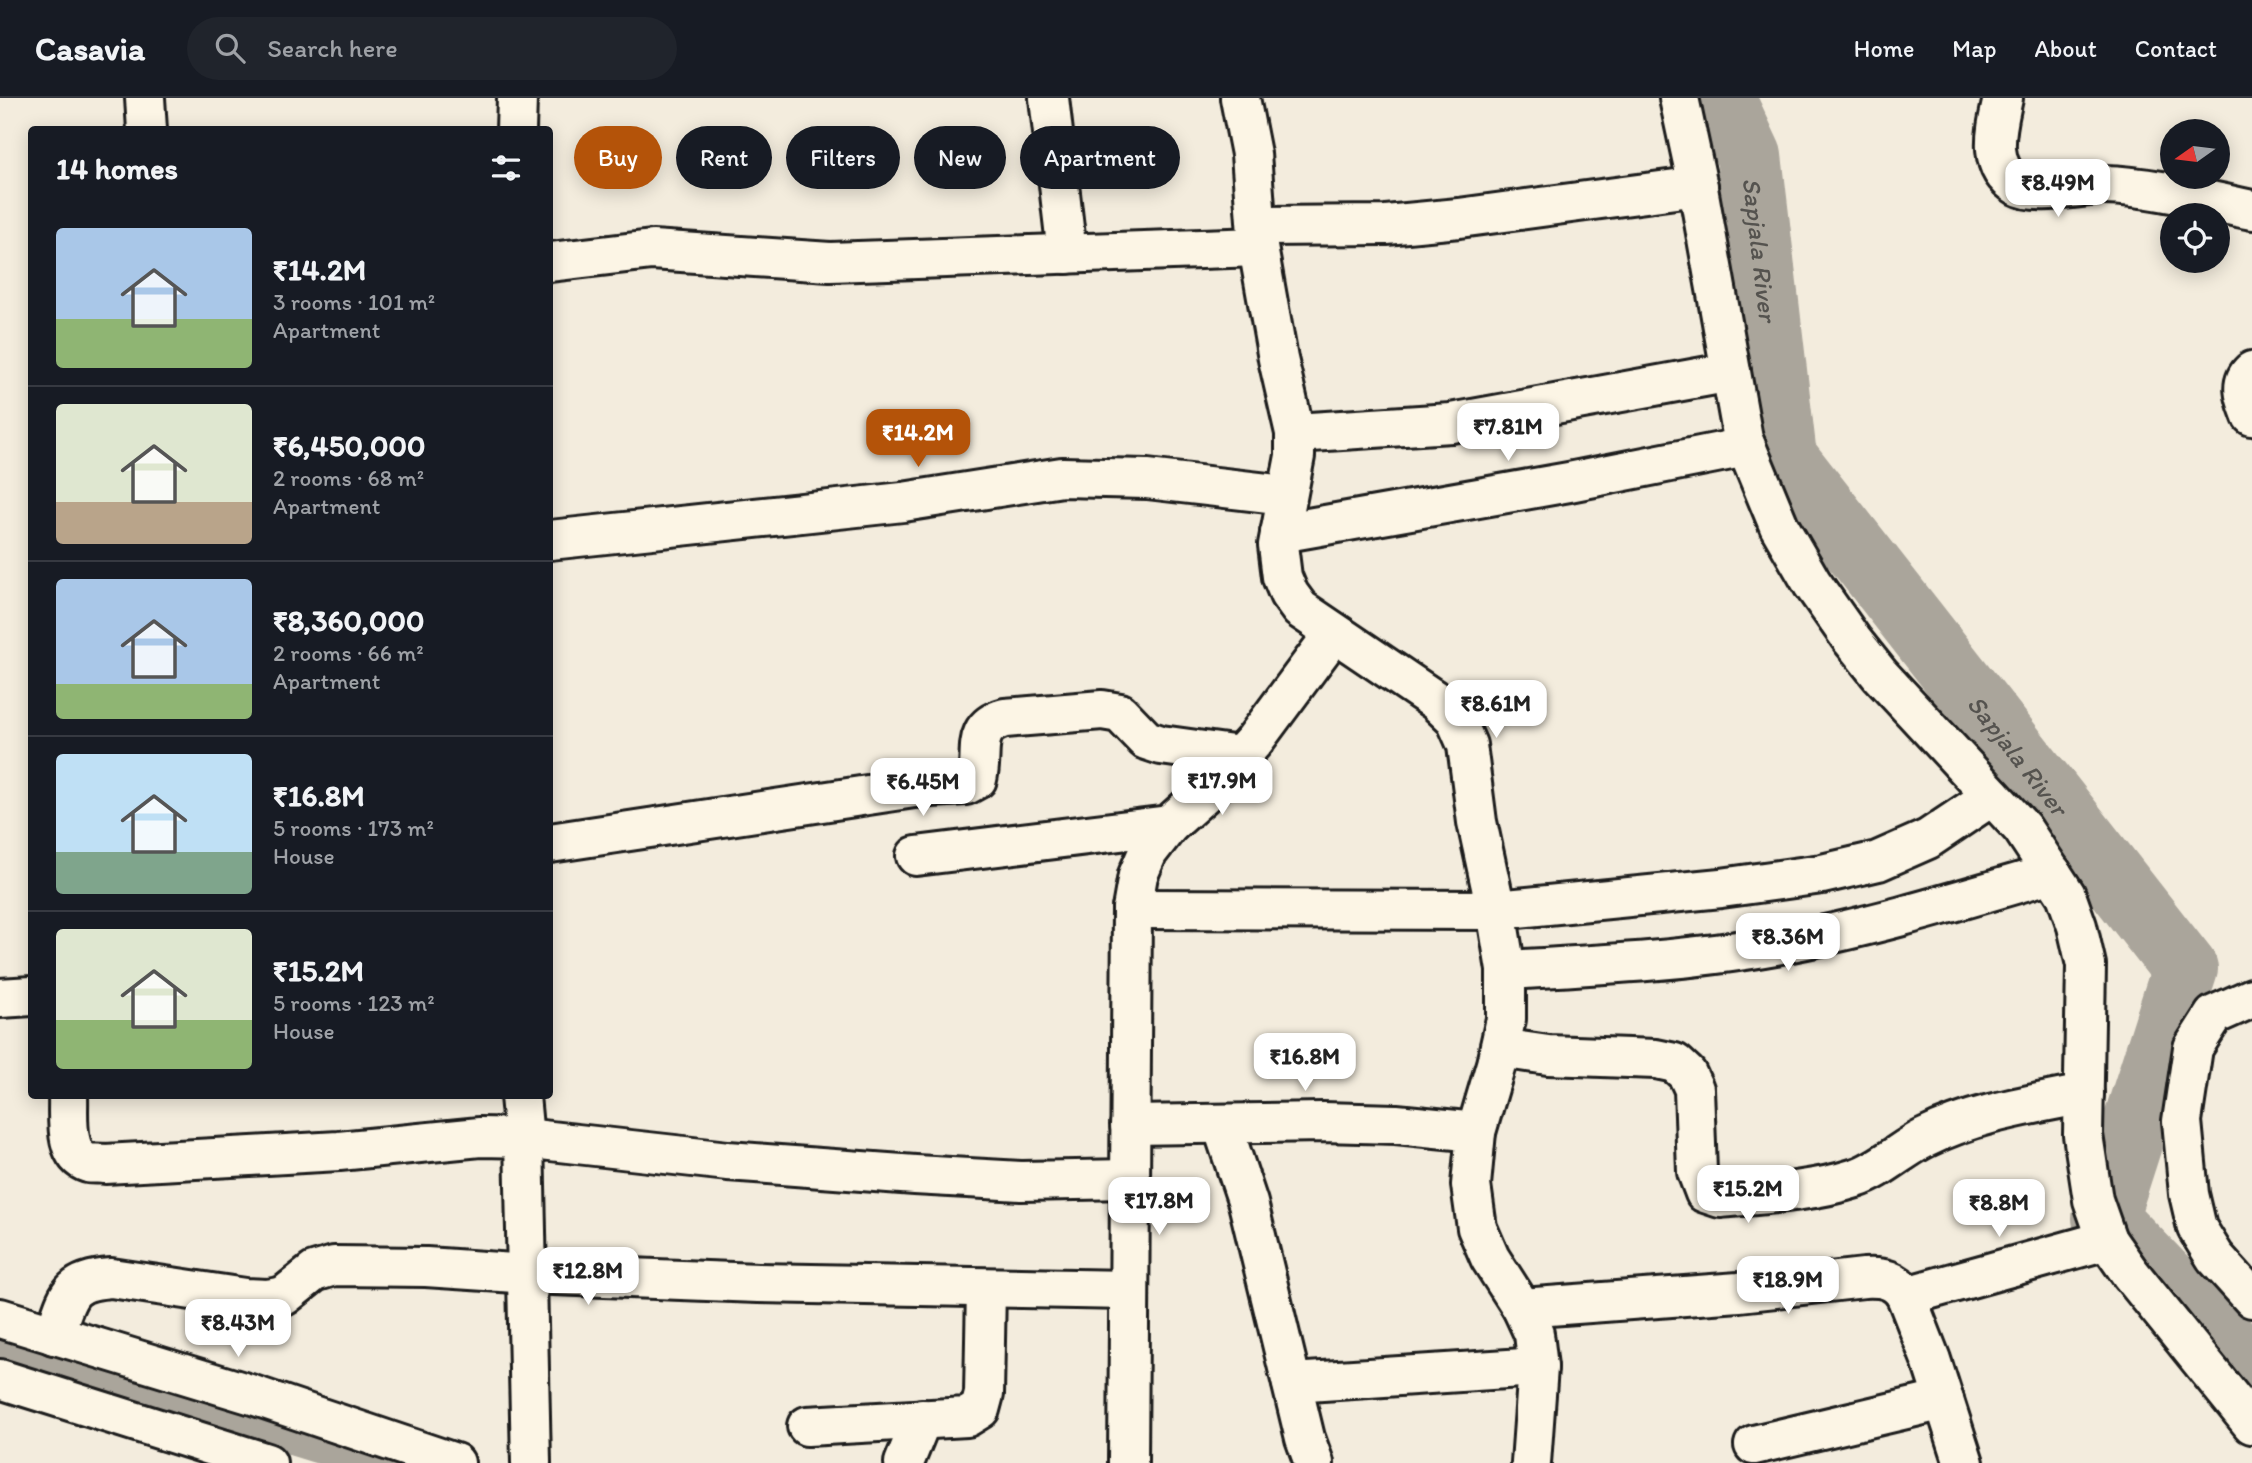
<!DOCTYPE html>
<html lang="en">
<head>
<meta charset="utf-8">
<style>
	body { margin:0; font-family:Itim,sans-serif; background:#20242c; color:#f1f3f6; height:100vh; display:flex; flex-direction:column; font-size:26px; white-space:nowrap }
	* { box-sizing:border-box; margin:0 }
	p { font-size:23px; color:#9ea1a6 }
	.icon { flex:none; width:38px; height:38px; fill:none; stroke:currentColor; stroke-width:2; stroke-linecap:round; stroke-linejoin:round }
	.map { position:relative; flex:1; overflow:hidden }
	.drawer { position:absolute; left:28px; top:28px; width:525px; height:973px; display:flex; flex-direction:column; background:#171b24; border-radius:7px; box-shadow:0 4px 18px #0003 }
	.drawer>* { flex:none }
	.guide { position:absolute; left:574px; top:28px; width:665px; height:63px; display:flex; gap:14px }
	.needle { width:46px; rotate:256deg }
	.controls { position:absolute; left:2160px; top:21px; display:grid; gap:14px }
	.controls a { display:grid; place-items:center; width:70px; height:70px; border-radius:50%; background:#171b24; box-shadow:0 4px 18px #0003; font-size:35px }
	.price { position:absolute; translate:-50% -60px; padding:0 16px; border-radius:14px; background:#fff; color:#222; font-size:23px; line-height:46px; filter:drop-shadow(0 2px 4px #0008) }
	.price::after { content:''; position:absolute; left:50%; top:42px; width:21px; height:16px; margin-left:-10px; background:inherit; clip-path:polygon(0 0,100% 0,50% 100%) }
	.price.current { background:#b45309; color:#fff }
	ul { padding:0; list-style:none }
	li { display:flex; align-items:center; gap:21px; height:175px; padding:0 28px }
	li+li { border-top:2px solid #363941 }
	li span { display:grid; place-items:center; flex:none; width:196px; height:140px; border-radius:7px; color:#555 }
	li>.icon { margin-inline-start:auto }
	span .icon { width:84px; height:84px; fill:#fffc; stroke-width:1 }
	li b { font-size:30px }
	h2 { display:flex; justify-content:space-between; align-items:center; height:84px; padding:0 28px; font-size:30px }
	.pill { padding:0 24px; border-radius:32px; background:#171b24; box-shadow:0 4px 18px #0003; font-size:24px; line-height:63px }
	.pill.current { background:#b45309; color:#fff }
	header { display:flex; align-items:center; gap:42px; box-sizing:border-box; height:98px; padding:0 35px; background:#171b24; border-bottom:2px solid #363941 }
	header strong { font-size:33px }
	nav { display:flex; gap:38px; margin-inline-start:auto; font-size:24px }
	.search { width:490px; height:63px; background:#20242c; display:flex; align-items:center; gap:18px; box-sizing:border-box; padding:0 24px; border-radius:38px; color:#9ea1a6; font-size:26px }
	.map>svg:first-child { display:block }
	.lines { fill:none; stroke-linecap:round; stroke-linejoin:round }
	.canal { stroke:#aaa59b; stroke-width:38 }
	.river { stroke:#aaa59b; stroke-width:66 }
	.minor-casing { stroke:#1c1c1c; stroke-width:44 }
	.minor { stroke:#fcf5e5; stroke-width:38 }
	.labels { text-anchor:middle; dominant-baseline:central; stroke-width:7; stroke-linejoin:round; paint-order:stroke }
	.water-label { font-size:26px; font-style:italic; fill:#55534f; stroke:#fcf5e5 }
</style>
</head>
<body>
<header>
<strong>Casavia</strong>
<div class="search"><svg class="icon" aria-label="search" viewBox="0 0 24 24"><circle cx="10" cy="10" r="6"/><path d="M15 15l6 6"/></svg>Search here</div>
<nav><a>Home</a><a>Map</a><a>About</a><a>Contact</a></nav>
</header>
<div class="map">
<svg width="2252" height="1365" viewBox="0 0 2252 1365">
	<rect width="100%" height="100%" fill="#f3ecdd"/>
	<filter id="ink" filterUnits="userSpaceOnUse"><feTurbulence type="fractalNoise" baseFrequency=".0143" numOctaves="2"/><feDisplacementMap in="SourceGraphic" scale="14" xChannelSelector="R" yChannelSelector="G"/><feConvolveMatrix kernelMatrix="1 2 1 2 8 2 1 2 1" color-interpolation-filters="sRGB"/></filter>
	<g filter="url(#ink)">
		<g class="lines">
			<polyline class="canal" points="0,1248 379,1365"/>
			<path class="river" id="s1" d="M1722,0l27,58 35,301 401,512 -80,249 147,152"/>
			<defs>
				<g id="minor">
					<polyline points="145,0 147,32"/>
					<polyline points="1049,0 1067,156"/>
					<polyline points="1240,0 1251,56 1258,149 1278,261 1295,335 1295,358 1278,447 1282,479 1289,496 1300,511 1436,603 1456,622 1467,647 1477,724 1496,812 1506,872 1506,921 1496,966 1476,1034 1471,1087 1477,1130 1490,1160 1522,1210 1534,1236 1538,1269 1531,1365"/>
					<polyline points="1679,0 1696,79 1743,341 1779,428 1812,485 1852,542 1880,577 2022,730 2066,797 2077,828 2086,867 2083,1037 2093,1102 2107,1142 2130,1175 2252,1326"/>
					<path d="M2003,0c-6,29 -18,69 15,88 18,10 64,-1 86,-1 49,1 100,15 148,25"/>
					<polyline points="516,32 517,0"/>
					<polyline points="1257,128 1386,127 1459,120 1698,88"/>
					<polyline points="550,164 652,152 830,164 1258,149"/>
					<path d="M2252,273c-14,13 -6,29 0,45"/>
					<polyline points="1295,335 1451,325 1731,274"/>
					<polyline points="1280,435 1569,384 1746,349"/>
					<polyline points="550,442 903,404 1062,379 1147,381 1286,397"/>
					<path d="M550,745l364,-55 52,-3 11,-6c7,-26 -7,-52 28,-61l97,-8 18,3 26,27 15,5 79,11"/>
					<polyline points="916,758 1169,727"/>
					<polyline points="1132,811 1496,812 1721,790 1822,776 1878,763 1928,741 1992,698"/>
					<path d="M1506,872c89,-5 180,-9 269,-25 94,-17 185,-45 277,-72"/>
					<polyline points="0,900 32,898"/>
					<polyline points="2252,900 2214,917 2193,950 2182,1023 2189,1096 2197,1130 2215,1159 2252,1200"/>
					<path d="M1500,950l48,7 108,4 19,4 12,11 7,15 3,83 8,21 15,5c46,-4 92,-6 136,-20 25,-8 46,-29 69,-40 50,-25 105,-33 159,-44"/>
					<path d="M68,998c1,19 -5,59 20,67 5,1 12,0 17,1l234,-13 141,-14 44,1 204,23 187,14 106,6 109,-2"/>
					<polyline points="520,998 524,1040 531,1365"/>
					<polyline points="1130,1027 1323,1024 1396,1026 1476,1034"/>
					<polyline points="1222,1027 1248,1105 1305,1340 1314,1365"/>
					<polyline points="1906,1198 2107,1142"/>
					<path d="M1522,1210l217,-16 125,-14c18,-1 33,1 42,18l25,64 33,103"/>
					<polyline points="0,1220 253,1297 455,1365"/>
					<path d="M54,1237c14,-38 12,-54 57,-57l134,20 23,1 16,-3 30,-24 20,-6 92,1 102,7 230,9 371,7"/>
					<polyline points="0,1281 267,1365"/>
					<polyline points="1292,1285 1538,1269"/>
					<polyline points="807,1328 967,1319 980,1311 984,1296 986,1190"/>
					<polyline points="1754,1347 1944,1302"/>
					<polyline points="904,1365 922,1321"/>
					<polyline points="1128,1365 1132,811 1138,777 1148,754 1169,727 1217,684 1254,643 1334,535"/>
				</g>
			</defs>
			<use href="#minor" class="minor-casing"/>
			<use href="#minor" class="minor"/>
		</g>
	</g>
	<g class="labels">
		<g class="water-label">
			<text stroke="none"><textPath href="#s1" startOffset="158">Sapjala River</textPath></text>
			<text stroke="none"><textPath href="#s1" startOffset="746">Sapjala River</textPath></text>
		</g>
	</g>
</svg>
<div class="controls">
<a><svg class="needle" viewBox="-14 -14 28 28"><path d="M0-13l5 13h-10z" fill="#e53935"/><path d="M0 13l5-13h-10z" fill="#9ea1a6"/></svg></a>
<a><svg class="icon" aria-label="locate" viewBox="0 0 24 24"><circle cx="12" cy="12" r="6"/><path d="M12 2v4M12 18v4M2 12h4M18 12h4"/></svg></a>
</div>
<b class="price" style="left:2058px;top:121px">₹8.49M</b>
<b class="price" style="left:1508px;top:365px">₹7.81M</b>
<b class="price current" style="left:918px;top:371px">₹14.2M</b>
<b class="price" style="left:1496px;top:642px">₹8.61M</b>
<b class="price" style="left:1222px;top:719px">₹17.9M</b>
<b class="price" style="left:923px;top:720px">₹6.45M</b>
<b class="price" style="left:1788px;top:875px">₹8.36M</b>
<b class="price" style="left:1305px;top:995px">₹16.8M</b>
<b class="price" style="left:1748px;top:1127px">₹15.2M</b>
<b class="price" style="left:1159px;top:1139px">₹17.8M</b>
<b class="price" style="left:1999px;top:1141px">₹8.8M</b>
<b class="price" style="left:588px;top:1209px">₹12.8M</b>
<b class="price" style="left:1788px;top:1218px">₹18.9M</b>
<b class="price" style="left:238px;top:1261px">₹8.43M</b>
<div class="guide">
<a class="pill current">Buy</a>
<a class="pill">Rent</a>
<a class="pill">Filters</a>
<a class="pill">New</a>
<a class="pill">Apartment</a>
</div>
<section class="drawer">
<h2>14 homes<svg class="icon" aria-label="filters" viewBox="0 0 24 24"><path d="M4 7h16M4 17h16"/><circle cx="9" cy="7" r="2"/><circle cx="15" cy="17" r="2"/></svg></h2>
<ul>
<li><span style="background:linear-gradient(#a9c7e8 65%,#8fb573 0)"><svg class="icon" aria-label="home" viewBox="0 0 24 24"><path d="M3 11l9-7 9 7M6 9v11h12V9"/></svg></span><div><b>₹14.2M</b><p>3 rooms · 101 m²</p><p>Apartment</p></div></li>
<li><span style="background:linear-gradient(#dfe7d0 70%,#b9a48a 0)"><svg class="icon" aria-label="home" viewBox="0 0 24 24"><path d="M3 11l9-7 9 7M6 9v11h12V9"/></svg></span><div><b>₹6,450,000</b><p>2 rooms · 68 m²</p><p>Apartment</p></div></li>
<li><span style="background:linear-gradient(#a9c7e8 75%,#8fb573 0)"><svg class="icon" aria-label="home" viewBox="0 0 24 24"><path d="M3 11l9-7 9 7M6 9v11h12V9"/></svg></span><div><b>₹8,360,000</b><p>2 rooms · 66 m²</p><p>Apartment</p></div></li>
<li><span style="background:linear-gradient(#bfe0f5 70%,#7fa58c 0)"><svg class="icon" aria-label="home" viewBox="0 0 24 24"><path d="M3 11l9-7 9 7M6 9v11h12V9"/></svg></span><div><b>₹16.8M</b><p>5 rooms · 173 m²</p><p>House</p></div></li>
<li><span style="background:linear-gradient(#dfe7d0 65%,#8fb573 0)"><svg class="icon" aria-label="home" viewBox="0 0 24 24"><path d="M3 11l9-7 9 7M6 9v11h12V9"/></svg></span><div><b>₹15.2M</b><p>5 rooms · 123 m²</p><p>House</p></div></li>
</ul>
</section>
</div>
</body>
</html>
